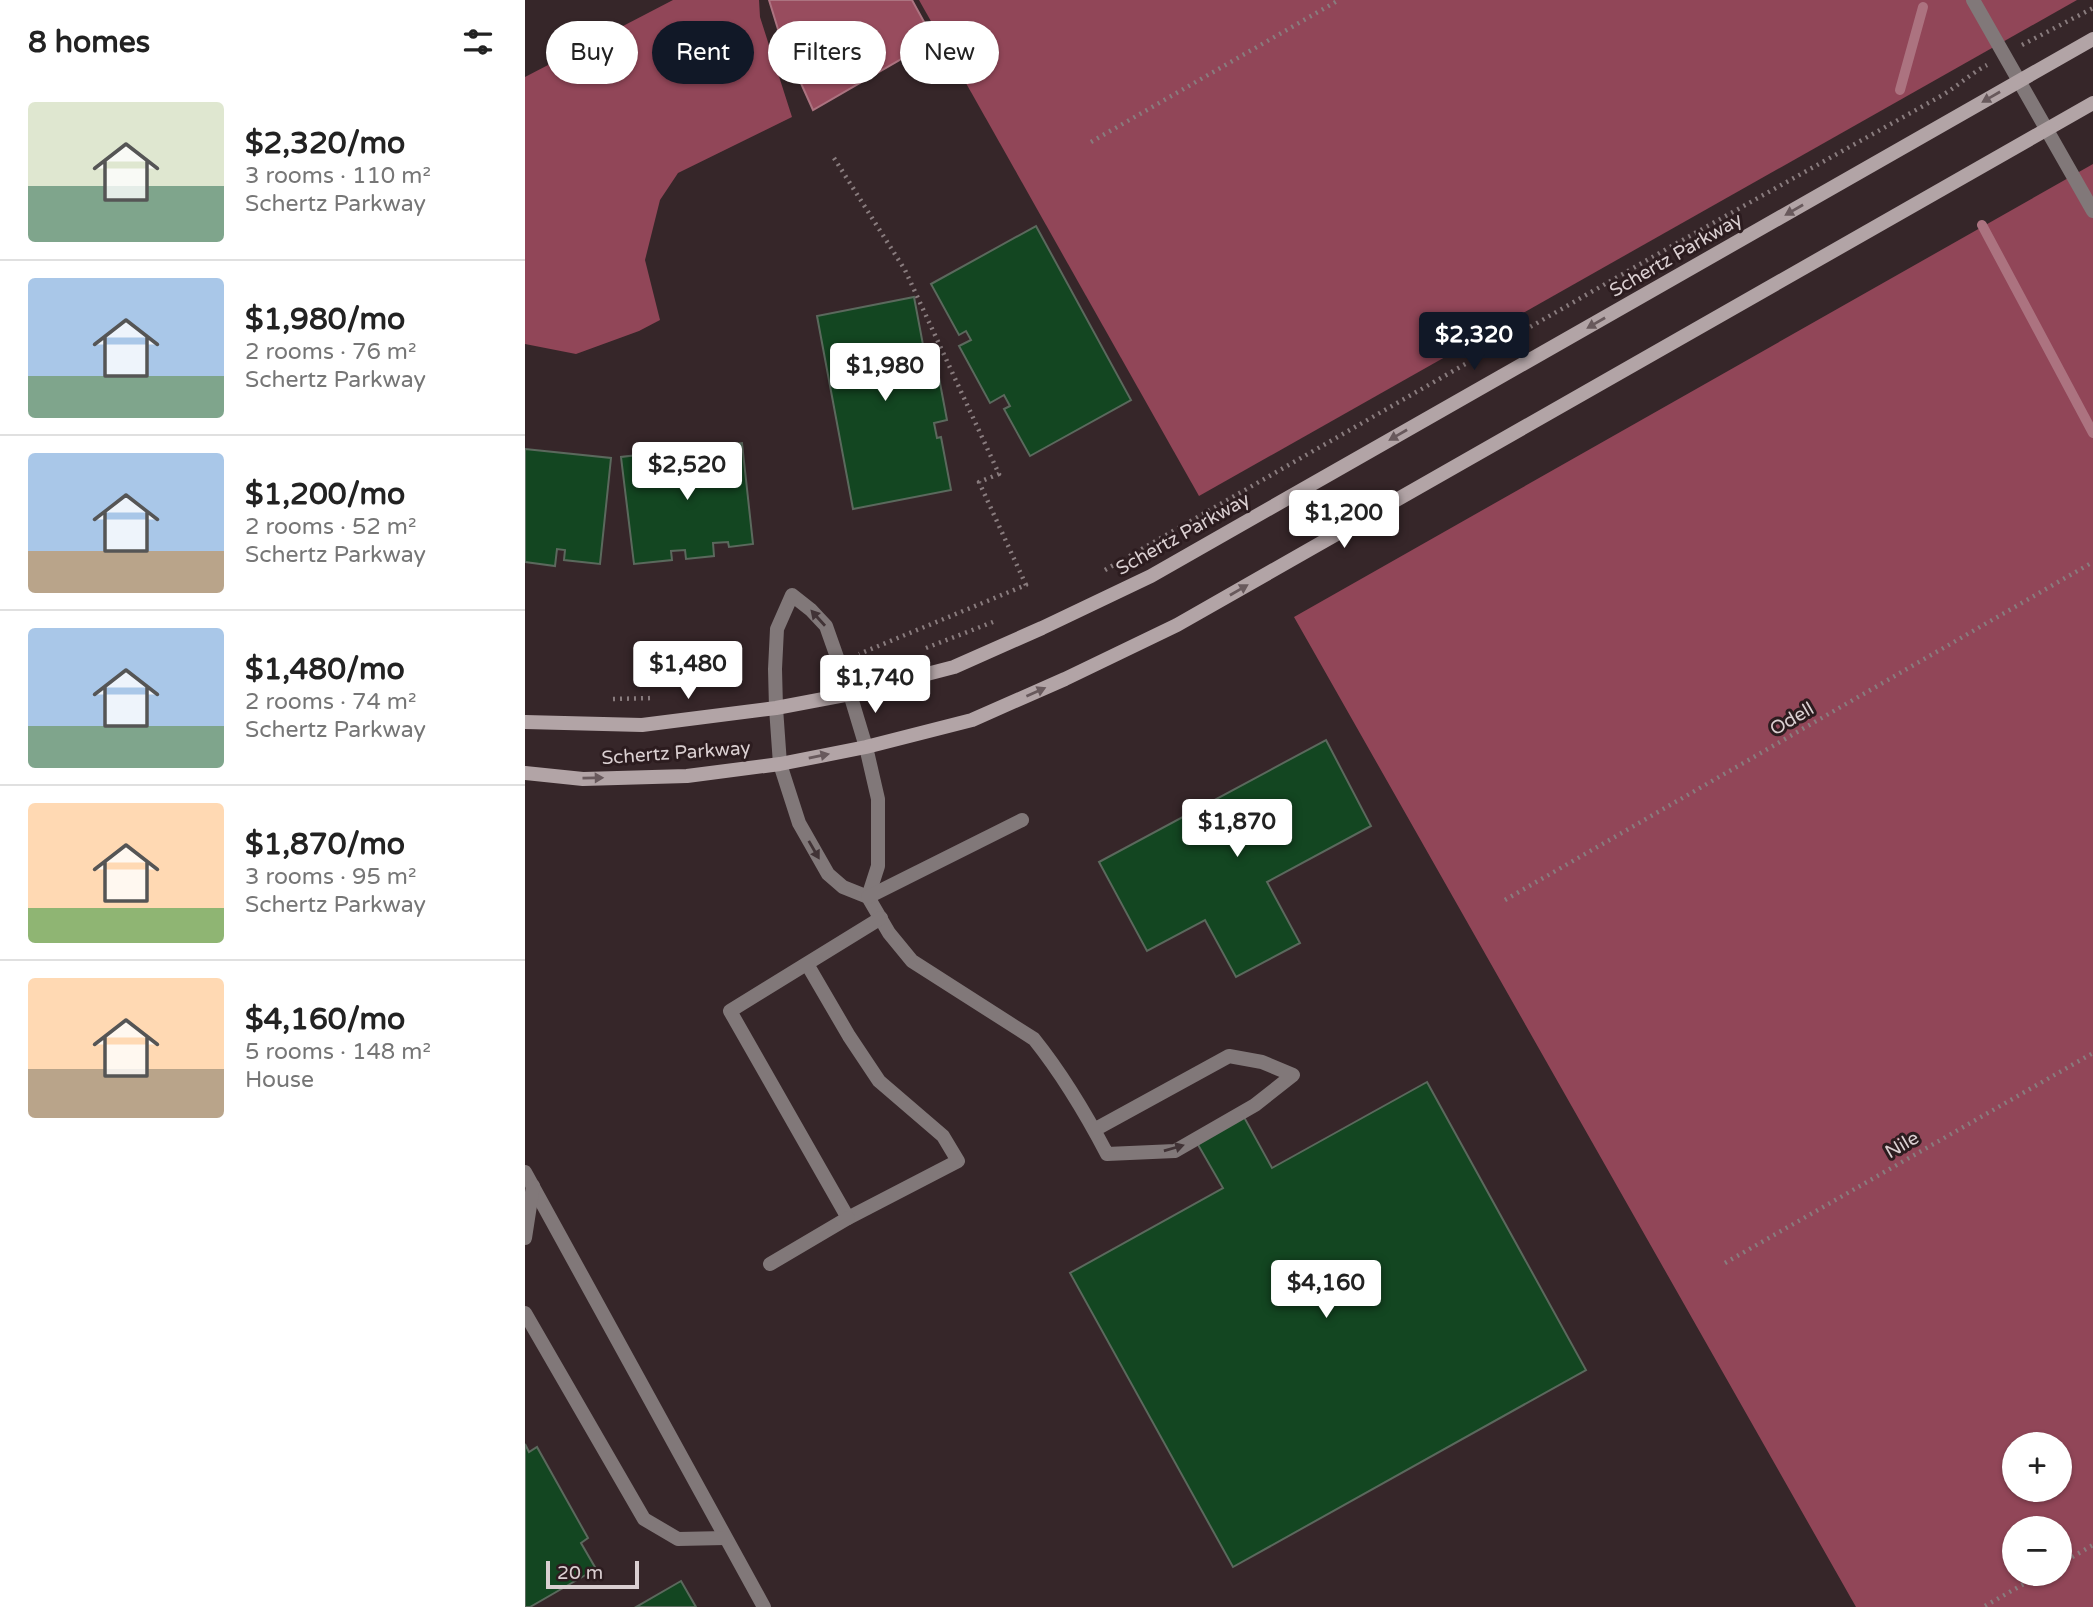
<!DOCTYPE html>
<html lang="en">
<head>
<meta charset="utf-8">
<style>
	body { margin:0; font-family:"Varela Round",sans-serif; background:#f6f6f6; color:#222; height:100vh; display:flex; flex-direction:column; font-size:26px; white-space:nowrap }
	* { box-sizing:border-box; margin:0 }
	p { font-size:23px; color:#767676 }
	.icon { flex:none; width:38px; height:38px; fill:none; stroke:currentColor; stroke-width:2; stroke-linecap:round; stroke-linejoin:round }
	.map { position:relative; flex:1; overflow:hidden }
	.side { display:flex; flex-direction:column; background:#fff; width:525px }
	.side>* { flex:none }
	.banner { position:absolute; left:21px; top:21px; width:665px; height:63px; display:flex; gap:14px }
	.tools { position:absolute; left:1477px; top:1432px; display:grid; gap:14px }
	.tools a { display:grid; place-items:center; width:70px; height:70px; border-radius:50%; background:#fff; box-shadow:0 2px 5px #0004; font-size:35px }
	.scale { position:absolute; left:21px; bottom:18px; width:93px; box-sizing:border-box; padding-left:7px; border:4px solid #dacfd1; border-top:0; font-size:19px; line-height:24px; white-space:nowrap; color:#dacfd1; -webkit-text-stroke:5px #2c1c1f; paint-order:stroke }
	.price { position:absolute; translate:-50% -60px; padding:0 16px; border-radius:7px; background:#fff; color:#222; font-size:23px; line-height:46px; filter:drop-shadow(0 2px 4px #0008) }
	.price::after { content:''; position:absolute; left:50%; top:42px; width:21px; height:16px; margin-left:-10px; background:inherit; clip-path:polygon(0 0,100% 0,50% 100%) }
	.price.on { background:#111827; color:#fff }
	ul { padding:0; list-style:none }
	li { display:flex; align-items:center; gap:21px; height:175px; padding:0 28px }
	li+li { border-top:2px solid #e0e0e0 }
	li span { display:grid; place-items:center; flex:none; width:196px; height:140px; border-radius:7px; color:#555 }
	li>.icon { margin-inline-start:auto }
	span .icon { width:84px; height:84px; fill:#fffc; stroke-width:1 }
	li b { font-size:30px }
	h2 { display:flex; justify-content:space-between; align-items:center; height:84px; padding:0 28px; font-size:30px }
	.chip { padding:0 24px; border-radius:32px; background:#fff; box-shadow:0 2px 5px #0004; font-size:24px; line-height:63px }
	.chip.on { background:#111827; color:#fff }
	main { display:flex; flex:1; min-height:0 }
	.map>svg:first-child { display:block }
	.forest { fill:#914658; fill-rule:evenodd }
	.water { fill:#984c5e; stroke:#ac7380; stroke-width:2 }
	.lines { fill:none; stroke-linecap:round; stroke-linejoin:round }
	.stream { stroke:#ac7380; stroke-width:10 }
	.building { fill:#134621; stroke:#5b695d; stroke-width:2 }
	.path { stroke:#897c7e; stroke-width:4.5; stroke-dasharray:2 5; stroke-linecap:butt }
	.lane { stroke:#817879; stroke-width:14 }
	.street { stroke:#817879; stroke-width:14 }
	.secondary { stroke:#b2a4a6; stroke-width:14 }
	.oneway { fill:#68595c }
	.oneway2 { fill:#413336 }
	.labels { text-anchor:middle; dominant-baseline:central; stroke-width:6; stroke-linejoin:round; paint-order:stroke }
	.street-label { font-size:19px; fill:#dacfd1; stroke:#2c1c1f }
</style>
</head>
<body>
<main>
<section class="side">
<h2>8 homes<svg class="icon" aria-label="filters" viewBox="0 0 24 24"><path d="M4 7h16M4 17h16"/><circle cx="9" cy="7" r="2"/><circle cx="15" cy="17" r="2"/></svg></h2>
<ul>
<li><span style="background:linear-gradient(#dfe7d0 60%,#7fa58c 0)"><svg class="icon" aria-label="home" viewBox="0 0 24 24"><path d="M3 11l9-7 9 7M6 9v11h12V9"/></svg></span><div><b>$2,320/mo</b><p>3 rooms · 110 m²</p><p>Schertz Parkway</p></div></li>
<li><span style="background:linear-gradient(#a9c7e8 70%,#7fa58c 0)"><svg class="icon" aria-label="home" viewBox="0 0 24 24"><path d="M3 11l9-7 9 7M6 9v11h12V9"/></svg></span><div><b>$1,980/mo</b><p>2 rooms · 76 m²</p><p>Schertz Parkway</p></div></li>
<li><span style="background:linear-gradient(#a9c7e8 70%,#b9a48a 0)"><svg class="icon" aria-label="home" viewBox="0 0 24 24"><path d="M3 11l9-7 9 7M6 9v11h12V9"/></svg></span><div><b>$1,200/mo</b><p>2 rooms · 52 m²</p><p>Schertz Parkway</p></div></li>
<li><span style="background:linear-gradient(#a9c7e8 70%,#7fa58c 0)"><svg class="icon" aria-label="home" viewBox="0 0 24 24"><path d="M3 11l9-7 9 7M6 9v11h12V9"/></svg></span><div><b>$1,480/mo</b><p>2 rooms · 74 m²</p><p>Schertz Parkway</p></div></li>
<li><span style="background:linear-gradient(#ffd9b3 75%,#8fb573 0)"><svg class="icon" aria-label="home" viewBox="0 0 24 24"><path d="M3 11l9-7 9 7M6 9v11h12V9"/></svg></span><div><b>$1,870/mo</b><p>3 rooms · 95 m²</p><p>Schertz Parkway</p></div></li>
<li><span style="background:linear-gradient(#ffd9b3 65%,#b9a48a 0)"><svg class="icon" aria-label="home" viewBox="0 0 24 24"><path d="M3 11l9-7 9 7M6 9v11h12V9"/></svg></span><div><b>$4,160/mo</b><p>5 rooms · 148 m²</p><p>House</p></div></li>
</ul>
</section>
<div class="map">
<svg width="1568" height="1607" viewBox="0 0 1568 1607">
	<rect width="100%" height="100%" fill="#362629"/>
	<g class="forest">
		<polygon points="148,0 234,0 235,17 267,117 153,173 135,200 120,260 135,320 114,331 51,354 0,344 0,77"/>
		<polygon points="394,0 1552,0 674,496"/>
		<path d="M1568,164v1443h-237l-562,-990zM1489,1444h46v45h-46zM1489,1528h46v45h-46z"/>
	</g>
	<polygon class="water" points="244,0 387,0 409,40 288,110 256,39"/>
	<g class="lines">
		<g class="stream">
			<polyline points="1375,90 1398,7"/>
			<polyline points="1457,225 1568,433"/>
		</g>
	</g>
	<g class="building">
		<polygon points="511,226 606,400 505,456 479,409 485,406 479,395 465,403 434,346 446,340 441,331 434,335 406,284"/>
		<polygon points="389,297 399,350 396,351 399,364 411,362 422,420 409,423 412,438 416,437 426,490 328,509 292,316"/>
		<polygon points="217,443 228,544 204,547 203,542 188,543 189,556 161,559 160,550 146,551 147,560 109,564 96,457"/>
		<polygon points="0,449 86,458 75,564 39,560 40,550 32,549 30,566 0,562"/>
		<polygon points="801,740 846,826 742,882 775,943 711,977 680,920 622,951 574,862"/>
		<polygon points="902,1082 1061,1370 708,1567 545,1273 698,1188 672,1143 719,1117 747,1168"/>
		<polygon points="0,1444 4,1452 12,1447 63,1538 56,1543 71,1569 5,1607 0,1607"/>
		<polygon points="156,1581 171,1607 111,1607"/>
	</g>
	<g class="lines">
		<g class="path">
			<polyline points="1497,45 1568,8"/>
			<polyline points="566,142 814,0"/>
			<polyline points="309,158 380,270 474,474 454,482 501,585 334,654"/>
			<path d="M580,570l565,-323 271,-151c17,-10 29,-22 46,-31"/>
			<polyline points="401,648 468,622"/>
			<polyline points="88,699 129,698"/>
			<polyline points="980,900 1568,562"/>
			<polyline points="1200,1263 1568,1053"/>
			<polyline points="1535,1564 1568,1545"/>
			<polyline points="1460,1606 1518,1573"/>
		</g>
		<g class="lane">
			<polyline points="251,708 250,669 252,629 267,595 286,610 301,626 325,694"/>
			<polyline points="341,747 353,799 353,866 343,897"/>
			<path d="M255,764l19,59 29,51 15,13 25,10 21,36 23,28 122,78c28,35 52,75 73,115l68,-3 80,-46 38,-30 -31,-13 -33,-6 -135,74"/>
			<polyline points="343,897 497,820"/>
			<polyline points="282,964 324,1036 354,1081 418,1136 433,1161 323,1218 205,1011 356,918"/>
			<polyline points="0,1172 239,1607"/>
			<polyline points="0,1238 8,1186"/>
			<polyline points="245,1264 323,1218"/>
			<polyline points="0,1313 119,1519 153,1539 200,1538"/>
		</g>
		<g class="street">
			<polyline points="1448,0 1568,211"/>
			<polyline points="325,694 341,747"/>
			<polyline points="251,708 255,764"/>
		</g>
		<g class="secondary">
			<polyline points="0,722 117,725 251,708 325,694 429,667 517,628 626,576 1568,39"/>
			<polyline points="0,773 58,779 162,776 255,764 341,747 447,720 540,679 652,625 1568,103"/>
		</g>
	</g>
	<defs><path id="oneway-solid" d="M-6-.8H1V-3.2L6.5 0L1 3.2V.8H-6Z" transform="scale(1.75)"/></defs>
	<g class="oneway">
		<use href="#oneway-solid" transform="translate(1466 97) rotate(150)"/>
		<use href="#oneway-solid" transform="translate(1269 210) rotate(150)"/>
		<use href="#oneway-solid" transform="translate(1071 323) rotate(150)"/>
		<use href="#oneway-solid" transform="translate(873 435) rotate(150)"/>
		<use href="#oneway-solid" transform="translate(714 590) rotate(-30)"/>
		<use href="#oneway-solid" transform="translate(511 692) rotate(-24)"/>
		<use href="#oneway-solid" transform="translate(294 756) rotate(-12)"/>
		<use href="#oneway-solid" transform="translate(68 778) rotate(-1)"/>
	</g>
	<g class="oneway2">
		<use href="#oneway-solid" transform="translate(293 618) rotate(-132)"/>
		<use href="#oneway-solid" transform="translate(289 850) rotate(60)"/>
		<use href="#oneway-solid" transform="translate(649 1148) rotate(-16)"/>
	</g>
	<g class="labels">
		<g class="street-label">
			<text transform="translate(1151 255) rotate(-30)">Schertz Parkway</text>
			<text transform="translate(658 534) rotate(-29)">Schertz Parkway</text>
			<text transform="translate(1267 719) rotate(-30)">Odell</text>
			<text transform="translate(151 753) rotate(-4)">Schertz Parkway</text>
			<text transform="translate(1377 1145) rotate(-30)">Nile</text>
		</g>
	</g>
</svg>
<div class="tools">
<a>+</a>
<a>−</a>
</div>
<div class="scale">20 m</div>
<b class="price on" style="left:949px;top:372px">$2,320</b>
<b class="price" style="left:360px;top:403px">$1,980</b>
<b class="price" style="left:162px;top:502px">$2,520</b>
<b class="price" style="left:819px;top:550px">$1,200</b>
<b class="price" style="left:163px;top:701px">$1,480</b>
<b class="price" style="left:350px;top:715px">$1,740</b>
<b class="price" style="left:712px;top:859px">$1,870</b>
<b class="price" style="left:801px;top:1320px">$4,160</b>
<div class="banner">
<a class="chip">Buy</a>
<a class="chip on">Rent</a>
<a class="chip">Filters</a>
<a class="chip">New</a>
</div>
</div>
</main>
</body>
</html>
